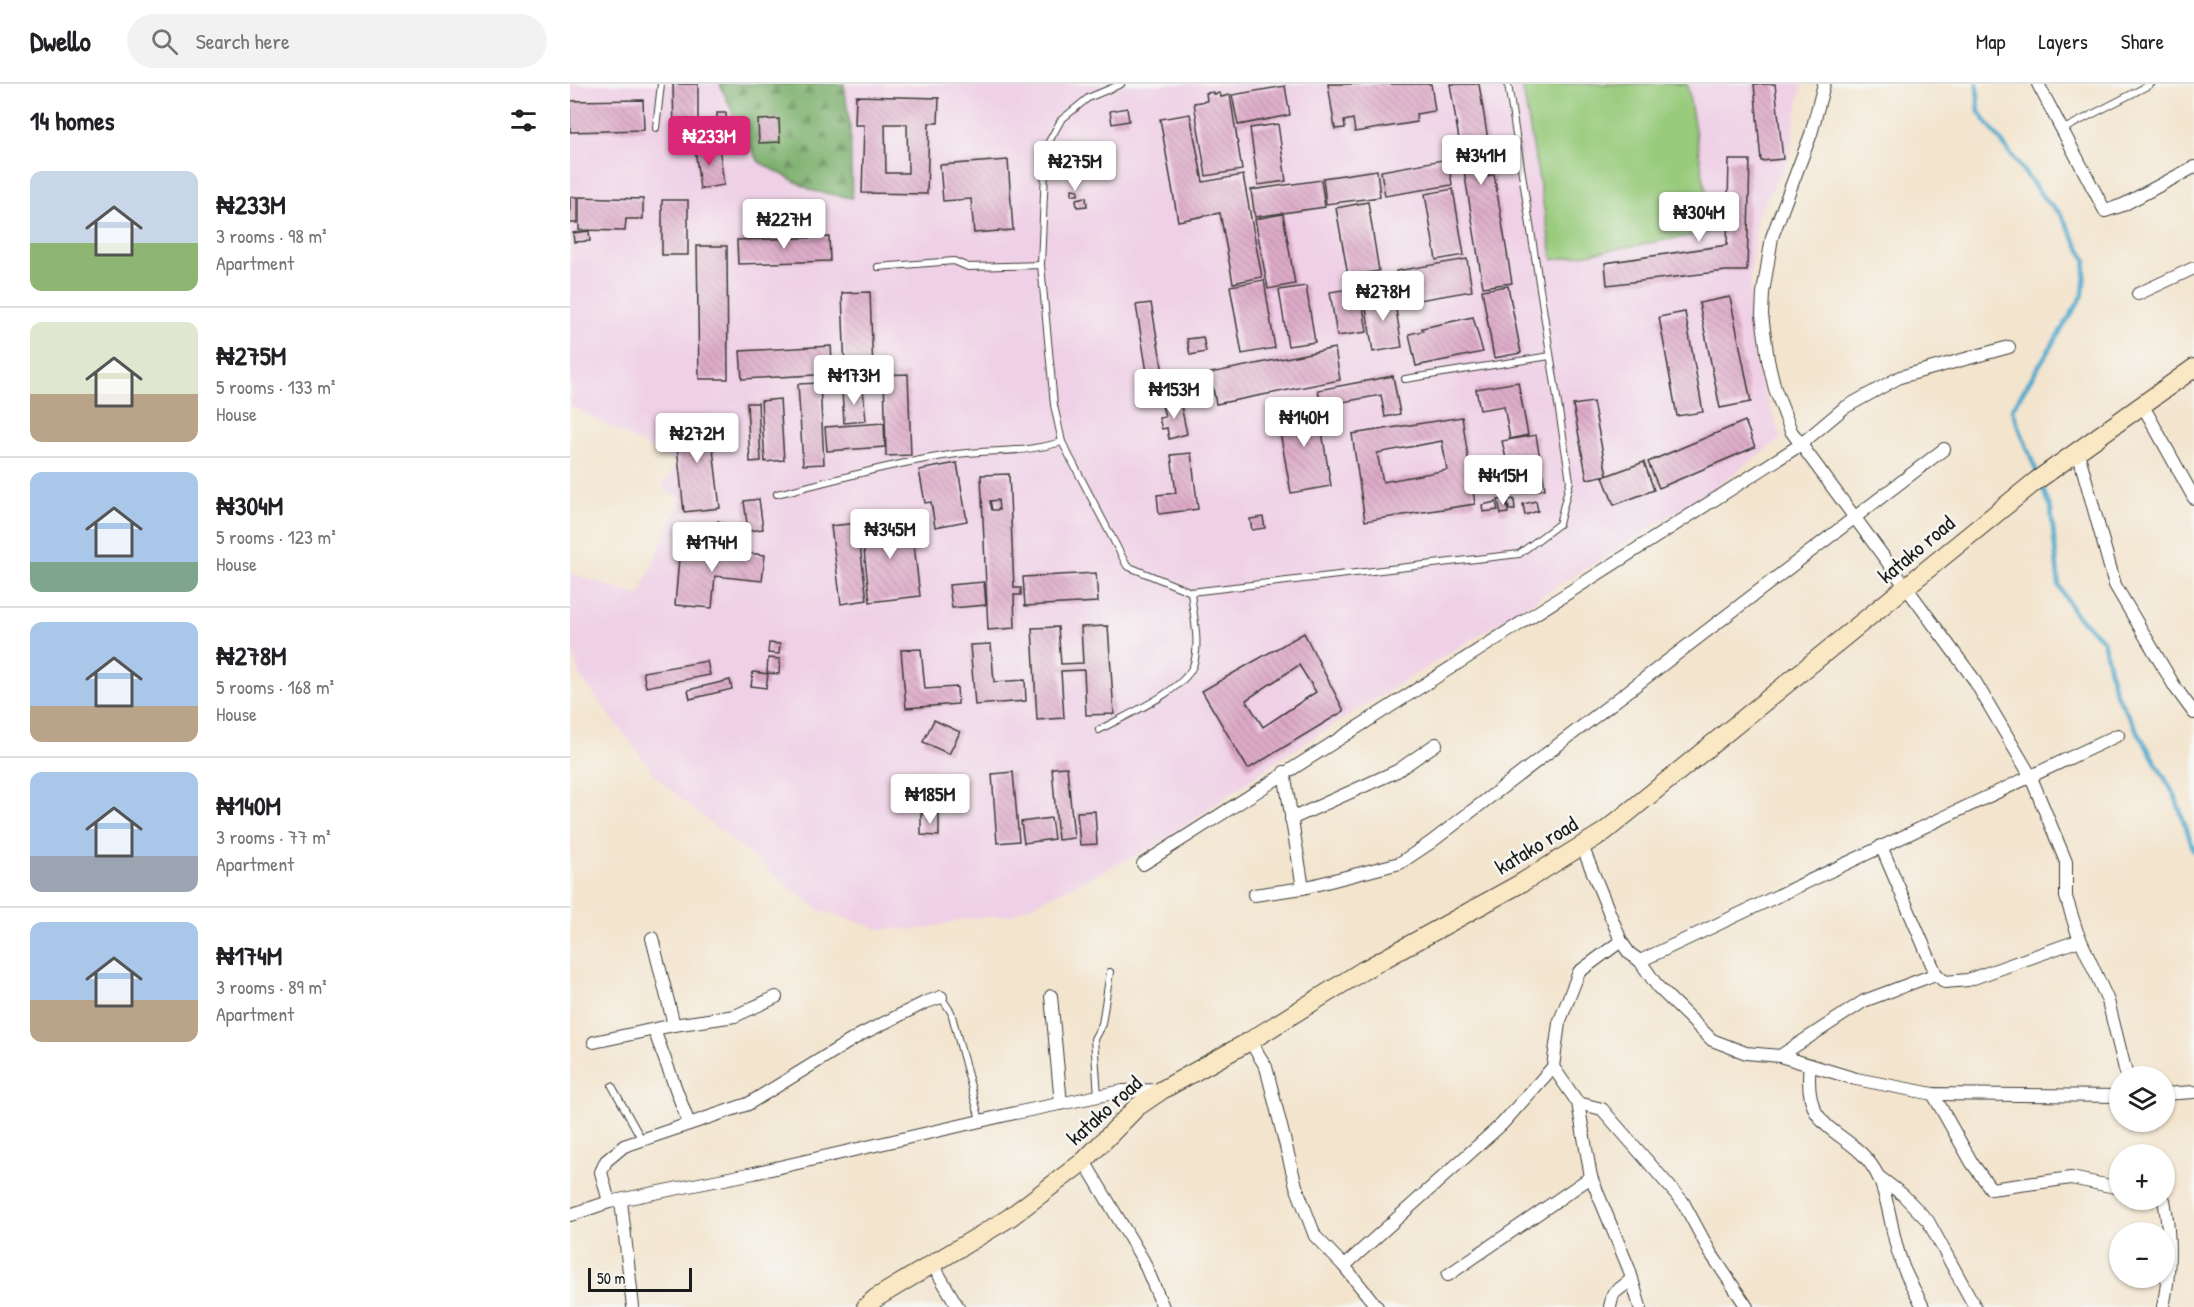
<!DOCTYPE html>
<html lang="en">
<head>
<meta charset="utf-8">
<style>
	body { margin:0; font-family:"Patrick Hand",sans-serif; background:#f2f2f2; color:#202124; height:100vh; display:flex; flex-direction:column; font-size:22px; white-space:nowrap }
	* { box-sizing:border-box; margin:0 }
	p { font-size:20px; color:#757577 }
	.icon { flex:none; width:33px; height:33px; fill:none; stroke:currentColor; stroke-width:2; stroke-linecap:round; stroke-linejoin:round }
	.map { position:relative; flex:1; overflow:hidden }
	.details { display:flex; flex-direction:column; background:#fff; width:570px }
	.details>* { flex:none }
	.tools { position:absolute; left:1539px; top:982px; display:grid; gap:12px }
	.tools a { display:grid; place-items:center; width:66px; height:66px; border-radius:50%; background:#fff; box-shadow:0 2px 4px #0004; font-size:30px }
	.scale { position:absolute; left:18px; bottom:15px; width:104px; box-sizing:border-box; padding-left:6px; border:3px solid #1c1c1c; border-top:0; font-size:16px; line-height:21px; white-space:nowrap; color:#1c1c1c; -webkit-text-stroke:4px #f6f6f2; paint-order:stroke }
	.price { position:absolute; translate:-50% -51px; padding:0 14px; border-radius:6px; background:#fff; color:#222; font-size:20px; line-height:39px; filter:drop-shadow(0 2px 3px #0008) }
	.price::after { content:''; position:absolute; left:50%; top:36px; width:18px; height:14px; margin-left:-9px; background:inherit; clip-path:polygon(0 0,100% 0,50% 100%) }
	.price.current { background:#db2777; color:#fff }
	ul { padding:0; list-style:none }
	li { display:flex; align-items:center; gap:18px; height:150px; padding:0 30px }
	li+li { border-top:2px solid #e0e0e0 }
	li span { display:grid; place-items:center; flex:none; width:168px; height:120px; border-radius:12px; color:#555 }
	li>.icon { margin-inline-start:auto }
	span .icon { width:72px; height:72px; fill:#fffc; stroke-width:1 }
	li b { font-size:26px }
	h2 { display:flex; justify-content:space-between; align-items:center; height:72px; padding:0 30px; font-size:26px }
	header { display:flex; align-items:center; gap:36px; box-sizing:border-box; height:84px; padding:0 30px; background:#fff; border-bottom:2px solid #e0e0e0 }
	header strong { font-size:28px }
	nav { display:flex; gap:33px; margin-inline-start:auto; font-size:21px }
	.search { width:420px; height:54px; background:#f2f2f2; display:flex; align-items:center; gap:15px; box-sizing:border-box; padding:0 21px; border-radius:33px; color:#757577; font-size:22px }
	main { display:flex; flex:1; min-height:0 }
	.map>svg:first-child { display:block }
	.built { fill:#efd0e6 }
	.grass { fill:#98cb7b; stroke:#5a744c; stroke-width:1.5 }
	.forest { fill:url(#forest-firs); stroke:#4b6644; stroke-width:1.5 }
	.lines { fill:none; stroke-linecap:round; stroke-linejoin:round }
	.stream { stroke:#4da8cb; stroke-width:4.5 }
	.building { fill:url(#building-back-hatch); fill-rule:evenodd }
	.lane-casing { stroke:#3c3a37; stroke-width:8 }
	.street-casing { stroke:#3c3a37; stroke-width:14 }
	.secondary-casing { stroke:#3c3a37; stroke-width:20 }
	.lane { stroke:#fff; stroke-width:6 }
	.street { stroke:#fff; stroke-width:12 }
	.secondary { stroke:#fae7c3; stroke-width:18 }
	.labels { text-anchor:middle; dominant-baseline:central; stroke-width:5; stroke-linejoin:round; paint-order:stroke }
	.street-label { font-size:22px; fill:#1c1c1c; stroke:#f6f6f2 }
</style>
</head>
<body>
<header>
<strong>Dwello</strong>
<div class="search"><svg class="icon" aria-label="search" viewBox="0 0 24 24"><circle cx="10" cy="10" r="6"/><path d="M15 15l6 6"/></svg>Search here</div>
<nav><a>Map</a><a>Layers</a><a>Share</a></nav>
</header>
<main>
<section class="details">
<h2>14 homes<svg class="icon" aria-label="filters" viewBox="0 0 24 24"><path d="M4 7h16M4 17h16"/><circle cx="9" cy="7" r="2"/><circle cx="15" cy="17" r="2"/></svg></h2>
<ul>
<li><span style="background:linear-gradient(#c9d6e8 60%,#8fb573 0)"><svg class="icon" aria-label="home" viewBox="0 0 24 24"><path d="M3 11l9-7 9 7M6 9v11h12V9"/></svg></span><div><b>₦233M</b><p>3 rooms · 98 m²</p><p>Apartment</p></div></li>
<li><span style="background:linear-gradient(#dfe7d0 60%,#b9a48a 0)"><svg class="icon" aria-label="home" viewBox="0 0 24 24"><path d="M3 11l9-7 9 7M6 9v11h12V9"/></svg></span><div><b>₦275M</b><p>5 rooms · 133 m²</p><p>House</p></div></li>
<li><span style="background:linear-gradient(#a9c7e8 75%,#7fa58c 0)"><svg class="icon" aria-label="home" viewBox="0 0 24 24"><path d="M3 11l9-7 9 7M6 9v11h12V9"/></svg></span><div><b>₦304M</b><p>5 rooms · 123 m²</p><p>House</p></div></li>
<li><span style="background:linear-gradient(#a9c7e8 70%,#b9a48a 0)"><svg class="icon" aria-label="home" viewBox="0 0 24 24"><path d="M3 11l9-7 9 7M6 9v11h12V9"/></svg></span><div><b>₦278M</b><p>5 rooms · 168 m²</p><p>House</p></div></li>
<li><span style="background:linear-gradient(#a9c7e8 70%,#9aa5b1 0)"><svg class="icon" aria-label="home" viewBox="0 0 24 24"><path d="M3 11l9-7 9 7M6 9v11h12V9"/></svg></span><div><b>₦140M</b><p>3 rooms · 77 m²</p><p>Apartment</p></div></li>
<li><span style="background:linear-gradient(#a9c7e8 65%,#b9a48a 0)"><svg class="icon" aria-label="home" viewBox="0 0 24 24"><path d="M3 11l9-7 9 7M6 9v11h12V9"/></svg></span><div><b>₦174M</b><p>3 rooms · 89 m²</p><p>Apartment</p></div></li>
</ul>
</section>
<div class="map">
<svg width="1624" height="1223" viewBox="0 0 1624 1223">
	<defs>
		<pattern id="forest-firs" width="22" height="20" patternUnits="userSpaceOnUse" patternTransform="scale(1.5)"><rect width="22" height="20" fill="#7aaf6b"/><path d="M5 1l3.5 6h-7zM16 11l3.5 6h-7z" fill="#638e57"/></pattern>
		<pattern id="building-back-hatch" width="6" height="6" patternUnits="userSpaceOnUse" patternTransform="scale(1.5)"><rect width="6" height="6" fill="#ddaac8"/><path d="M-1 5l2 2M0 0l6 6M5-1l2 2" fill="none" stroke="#bd92ab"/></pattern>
	</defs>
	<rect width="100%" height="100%" fill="#f6f6f2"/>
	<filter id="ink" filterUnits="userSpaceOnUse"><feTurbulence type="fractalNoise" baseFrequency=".0167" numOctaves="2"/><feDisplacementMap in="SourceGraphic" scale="12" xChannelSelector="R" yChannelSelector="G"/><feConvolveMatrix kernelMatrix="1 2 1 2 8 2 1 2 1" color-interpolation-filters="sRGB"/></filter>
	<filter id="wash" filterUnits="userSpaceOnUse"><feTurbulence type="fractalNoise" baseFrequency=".008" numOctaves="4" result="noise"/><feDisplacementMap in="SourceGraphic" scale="24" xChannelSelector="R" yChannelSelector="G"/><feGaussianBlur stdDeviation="1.35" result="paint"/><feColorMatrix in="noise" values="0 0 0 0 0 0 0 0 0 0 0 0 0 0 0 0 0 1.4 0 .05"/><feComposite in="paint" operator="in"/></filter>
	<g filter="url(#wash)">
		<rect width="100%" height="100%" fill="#f3e4cd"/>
		<polygon class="built" points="0,0 1232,0 1218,77 1187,132 1181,190 1180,250 1192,303 1212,354 1137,409 719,669 586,762 441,831 390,836 355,845 310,845 249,826 124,726 86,692 9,591 0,559 0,489 69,512 111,415 92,404 107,379 0,321"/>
		<polygon class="grass" points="952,0 1117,0 1143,148 983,176"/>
		<polygon class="forest" points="150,0 274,0 280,43 282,114 243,107 189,78 167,39"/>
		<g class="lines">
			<g class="stream">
				<polyline points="1407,0 1409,28 1476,117 1490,129 1516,176 1513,211 1442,325 1467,389"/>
				<polyline points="1471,400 1481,426 1489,502 1505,530 1533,556 1545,608 1605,712 1624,767"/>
			</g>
		</g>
		<g id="blocks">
			<g class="building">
				<polygon points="103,0 128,0 128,48 104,48"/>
				<polygon points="758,0 861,0 865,27 846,30 847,38 785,48 783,35 774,37 775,44 765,45"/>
				<polygon points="880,0 909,0 918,56 912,57 918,92 924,90 942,199 913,203"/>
				<polygon points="1184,0 1205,0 1213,75 1191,77"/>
				<polygon points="715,2 720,31 668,41 662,11"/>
				<polygon points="644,8 644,10 650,9 651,13 660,11 672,86 636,92 624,19 637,17 636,9"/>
				<path d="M286,12l83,2 -1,25h-9l-2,71 -65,-1 2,-68h-9zM315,40h22l1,49h-22z"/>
				<polygon points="73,16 74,46 0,48 0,17"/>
				<polygon points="557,24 559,37 542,40 540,27"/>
				<polygon points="147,29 156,29 157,47 147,47"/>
				<polygon points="620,30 633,98 673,91 692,193 663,199 650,129 608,137 590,35"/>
				<polygon points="209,35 210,58 189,59 188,36"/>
				<polygon points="708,40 716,97 688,101 680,44"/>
				<polygon points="149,61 154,101 130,105 125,64"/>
				<polygon points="878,75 882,101 815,112 811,87"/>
				<polygon points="438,76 443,146 404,149 401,115 373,117 370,81"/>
				<polygon points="1159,76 1180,76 1177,187 1156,187 1037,201 1035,179 1157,161"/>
				<polygon points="807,86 810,113 756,120 753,94"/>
				<polygon points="751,96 755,123 685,133 681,106"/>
				<polygon points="502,105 508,106 508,111 502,111"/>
				<polygon points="883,105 894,171 866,176 855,110"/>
				<rect x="0" y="113" width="7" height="26"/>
				<polygon points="9,113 73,115 73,135 56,135 55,147 9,146"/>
				<polygon points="516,113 517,122 507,123 506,115"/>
				<rect x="92" y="116" width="26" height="55"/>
				<polygon points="798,118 809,187 778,192 766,124"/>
				<polygon points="713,130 725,200 698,205 685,135"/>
				<polygon points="19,147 20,157 4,158 3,149"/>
				<polygon points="259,153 260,177 168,180 167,156"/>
				<polygon points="127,162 157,162 158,295 129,295"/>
				<polygon points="897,175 902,207 832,219 826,187"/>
				<polygon points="694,196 705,264 672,270 660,202"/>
				<polygon points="736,202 745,258 718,262 709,206"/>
				<polygon points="938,202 951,269 924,274 912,206"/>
				<polygon points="790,203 797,248 767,252 760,208"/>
				<polygon points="823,207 832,263 803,268 794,212"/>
				<polygon points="300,208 303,287 275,288 272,209"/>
				<polygon points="1160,213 1181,318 1150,324 1129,219"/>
				<polygon points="581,219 598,317 582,319 566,221"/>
				<polygon points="1115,228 1133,328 1107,332 1089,233"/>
				<polygon points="903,233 913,268 846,282 839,250 853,247 852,244"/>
				<polygon points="633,253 636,268 620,271 617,255"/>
				<polygon points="261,262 263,290 172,295 170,267"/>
				<polygon points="765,264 770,296 646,320 640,289"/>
				<polygon points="338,290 341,371 316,372 314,291"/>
				<polygon points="823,292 830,330 815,333 811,311 751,322 748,306"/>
				<polygon points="948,298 958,351 940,355 934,322 910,326 906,305"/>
				<polygon points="250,299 254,380 233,381 228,300"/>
				<polygon points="293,305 296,337 274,339 272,307"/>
				<polygon points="210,315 214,376 195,378 191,317"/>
				<polygon points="610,317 617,350 599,355 597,344 592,345 589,334 595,333 592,321"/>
				<polygon points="747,318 761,402 721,409 706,326"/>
				<polygon points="1023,318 1037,391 1017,395 1003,321"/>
				<polygon points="177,319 188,319 191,377 180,378"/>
				<polygon points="139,331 150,424 114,428 104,335"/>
				<path d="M892,333l13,87 -110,17 -13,-87zM872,357l5,29 -64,12 -6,-29z"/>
				<polygon points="1175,337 1185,363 1089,404 1078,378"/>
				<polygon points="314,339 315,363 257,367 255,343"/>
				<polygon points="966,351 975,405 944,410 932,357"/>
				<polygon points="621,369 628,425 589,430 587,411 606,409 601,371"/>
				<polygon points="1074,378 1084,406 1044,421 1033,393"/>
				<polygon points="387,379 397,437 365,443 361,418 355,419 349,386"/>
				<path d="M439,390l5,114h7v7h-7l1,33 -27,2 -7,-155zM428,416l1,10h-7l-2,-9z"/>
				<polygon points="189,415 193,445 178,447 174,417"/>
				<polygon points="936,415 938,429 931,430 928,416"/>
				<polygon points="944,415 945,426 939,426 938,416"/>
				<polygon points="966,417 968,427 955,431 953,420"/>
				<polygon points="926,418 928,426 913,428 912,421"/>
				<polygon points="693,433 695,444 682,446 680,435"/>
				<polygon points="341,435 350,512 300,518 291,441"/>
				<polygon points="148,437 170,447 163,462 141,453"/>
				<polygon points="287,439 297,516 271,520 261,442"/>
				<polygon points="110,462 195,471 192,497 145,492 142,524 105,521"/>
				<polygon points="526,489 528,518 455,522 453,493"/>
				<polygon points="414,498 416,521 382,524 379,501"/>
				<polygon points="538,542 544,630 516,631 514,586 491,587 494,634 467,636 462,544 488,543 491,580 513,579 511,543"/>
				<path d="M734,549l40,78 -96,58 -46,-78zM729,581l17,27 -53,35 -17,-27z"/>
				<polygon points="199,559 210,560 209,570 198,569"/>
				<polygon points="421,560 424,598 455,596 456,617 405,621 400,561"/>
				<polygon points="351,565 355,605 387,603 388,620 336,624 331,566"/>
				<polygon points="198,574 210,575 209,590 197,589"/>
				<polygon points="137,577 140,591 76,603 73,588"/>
				<polygon points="183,588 198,590 196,604 181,602"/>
				<polygon points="160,596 162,605 120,615 118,606"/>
				<polygon points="364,636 390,648 379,670 353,658"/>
				<polygon points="497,683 504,754 488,756 482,684"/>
				<polygon points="443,688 449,757 427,759 422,690"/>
				<polygon points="525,727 527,760 510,761 507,728"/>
				<polygon points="351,730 369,730 369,752 351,751"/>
				<polygon points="481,734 484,755 454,759 451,738"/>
			</g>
		</g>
	</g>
	<g filter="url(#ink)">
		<use href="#blocks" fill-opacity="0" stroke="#3c3a37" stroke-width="1.5"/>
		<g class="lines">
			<defs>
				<g id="lane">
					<polyline points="551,0 518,14 491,36 476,63 471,181 484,321 492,358 557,482 621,508 949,470 989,440 1000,397 938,0"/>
					<polyline points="86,44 91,0"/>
					<polyline points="1492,46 1581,0"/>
					<polyline points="308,183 384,177 398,183 471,181"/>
					<polyline points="835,295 980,272"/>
					<path d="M207,410c59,-14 119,-32 180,-40 39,-5 64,0 105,-12"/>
					<path d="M529,646c25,-14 83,-38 94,-64 8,-21 0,-52 -2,-74"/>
					<polyline points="371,913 381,928 410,1036"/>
					<polyline points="42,1002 72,1056"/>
					<polyline points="528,1012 524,955 532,940 540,888"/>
				</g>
				<g id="street">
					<polyline points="1254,0 1241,50 1202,153 1193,209 1192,231 1198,276 1205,305 1221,347 1403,594 1460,691 1496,778 1496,813 1507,848 1538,917 1557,993"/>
					<polyline points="1468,0 1535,127 1553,121 1624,83"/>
					<polyline points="1568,210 1624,184"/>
					<polyline points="1573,322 1624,414"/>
					<polyline points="1508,368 1545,501 1605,603 1624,629"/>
					<polyline points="714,688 733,804"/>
					<polyline points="721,735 827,687 866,660"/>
					<polyline points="1012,762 1051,857 1059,869 1070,877 1088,903 1142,956 1176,969 1210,972 1286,995 1363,1010 1550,1012"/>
					<polyline points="1311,762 1366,890"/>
					<polyline points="573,780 1230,361 1274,324 1330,293 1439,263"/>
					<polyline points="684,811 733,804 830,779 860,759 1374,365"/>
					<polyline points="82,854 104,941"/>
					<polyline points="1051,857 1009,888 989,939 983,983 1008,1019 1021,1093 1059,1185 1070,1223"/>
					<polyline points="1070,877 1548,651"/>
					<polyline points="481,912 491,1020"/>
					<polyline points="84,946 119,1040"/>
					<polyline points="680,957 696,983 726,1102 745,1152 774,1182 807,1223"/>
					<polyline points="24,958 104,941 165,932 206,913"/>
					<polyline points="1210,972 1294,917 1366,890 1375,898 1398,896 1510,856"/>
					<path d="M1240,981c-9,74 43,61 68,111 12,26 13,58 23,85 5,16 15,31 22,46"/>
					<polyline points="1363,1010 1402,1079 1421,1105 1501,1094 1550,1104"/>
					<polyline points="1594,1010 1624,1008"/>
					<polyline points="1008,1019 1032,1025 1113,1118 1140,1168 1177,1223"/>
					<polyline points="514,1077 573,1176 593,1223"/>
					<polyline points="1308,1092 1333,1111 1358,1137 1405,1223"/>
					<polyline points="51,1117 63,1223"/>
					<polyline points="39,1118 31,1088 36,1077 54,1062 178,1020 290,951 354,919 371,913"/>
					<polyline points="0,1131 39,1118 184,1089 445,1029 553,1007 591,1006"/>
					<polyline points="363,1181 388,1223"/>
					<polyline points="774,1182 932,1040 983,983"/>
					<polyline points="878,1191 1021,1093"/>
					<polyline points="1040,1223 1043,1210 1062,1195"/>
					<path d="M1593,1223c8,-37 8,-70 1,-107"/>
				</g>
				<polyline id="secondary" points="296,1223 306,1214 439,1134 514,1077 567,1023 592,1006 680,957 794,886 953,798 1034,748 1466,397 1624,284"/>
			</defs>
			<use href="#lane" class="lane-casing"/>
			<use href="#street" class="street-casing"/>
			<use href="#secondary" class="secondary-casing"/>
			<use href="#lane" class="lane"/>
			<use href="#street" class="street"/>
			<use href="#secondary" class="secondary"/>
		</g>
	</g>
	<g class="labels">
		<g class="street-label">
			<text transform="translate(1346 465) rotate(-40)">katako road</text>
			<text transform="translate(966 761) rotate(-31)">katako road</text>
			<text transform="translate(534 1026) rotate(-42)">katako road</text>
		</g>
	</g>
</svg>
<div class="tools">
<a><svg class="icon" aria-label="layers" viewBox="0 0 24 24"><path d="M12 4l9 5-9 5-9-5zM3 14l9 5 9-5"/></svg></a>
<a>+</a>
<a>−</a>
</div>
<div class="scale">50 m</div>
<b class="price current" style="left:139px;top:83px">₦233M</b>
<b class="price" style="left:911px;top:102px">₦341M</b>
<b class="price" style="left:505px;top:108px">₦275M</b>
<b class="price" style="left:1129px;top:159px">₦304M</b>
<b class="price" style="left:214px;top:166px">₦227M</b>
<b class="price" style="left:813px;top:238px">₦278M</b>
<b class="price" style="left:284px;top:322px">₦173M</b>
<b class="price" style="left:604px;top:336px">₦153M</b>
<b class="price" style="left:734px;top:364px">₦140M</b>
<b class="price" style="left:127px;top:380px">₦272M</b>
<b class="price" style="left:933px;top:422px">₦415M</b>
<b class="price" style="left:320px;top:476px">₦345M</b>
<b class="price" style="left:142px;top:489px">₦174M</b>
<b class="price" style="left:360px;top:741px">₦185M</b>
</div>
</main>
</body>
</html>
